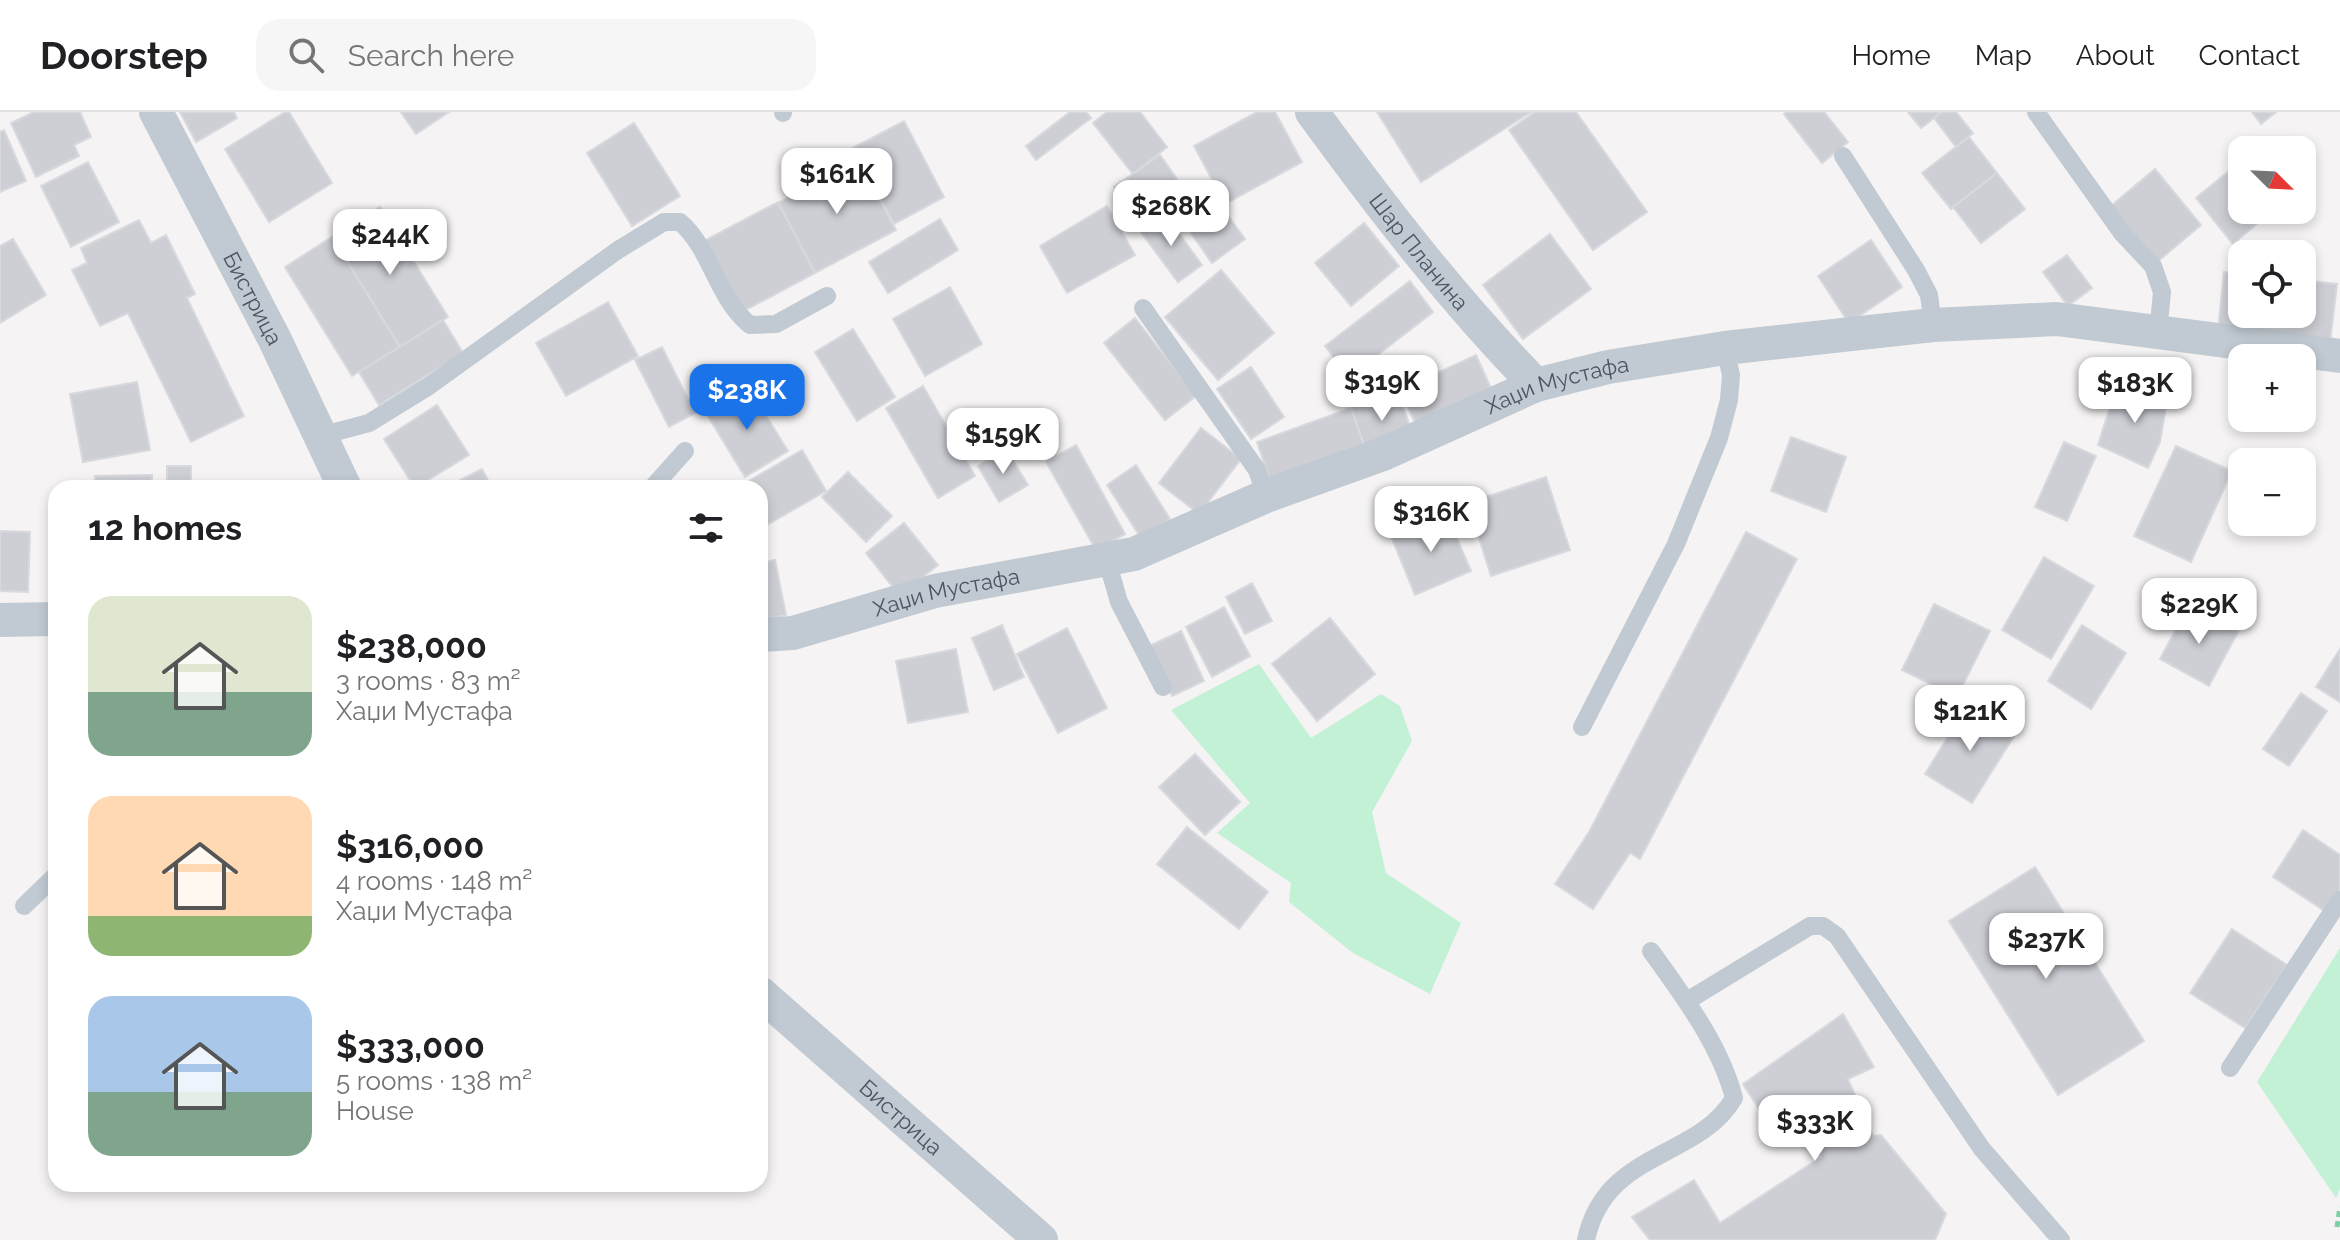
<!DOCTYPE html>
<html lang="en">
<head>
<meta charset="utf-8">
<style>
	body { margin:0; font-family:Raleway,sans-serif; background:#f6f6f6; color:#202124; height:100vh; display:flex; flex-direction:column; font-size:30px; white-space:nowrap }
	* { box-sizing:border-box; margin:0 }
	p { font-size:26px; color:#757577 }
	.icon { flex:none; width:44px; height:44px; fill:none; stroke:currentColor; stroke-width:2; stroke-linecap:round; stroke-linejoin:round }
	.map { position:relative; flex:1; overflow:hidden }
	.drawer { position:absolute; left:48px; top:368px; width:720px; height:712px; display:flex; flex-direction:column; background:#fff; border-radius:24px; box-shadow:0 4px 12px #0003 }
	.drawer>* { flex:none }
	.needle { width:52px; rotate:114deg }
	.controls { position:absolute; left:2228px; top:24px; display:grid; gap:16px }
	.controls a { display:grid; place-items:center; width:88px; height:88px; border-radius:16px; background:#fff; box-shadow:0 4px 12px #0003; font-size:40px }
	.price { position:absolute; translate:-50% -68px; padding:0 18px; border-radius:16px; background:#fff; color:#222; font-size:26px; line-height:52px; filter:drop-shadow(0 2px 4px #0008) }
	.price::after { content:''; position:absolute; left:50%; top:48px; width:24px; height:18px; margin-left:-12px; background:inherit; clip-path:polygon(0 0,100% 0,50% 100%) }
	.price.selected { background:#1a73e8; color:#fff }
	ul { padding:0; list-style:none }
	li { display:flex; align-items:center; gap:24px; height:200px; padding:0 40px }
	li span { display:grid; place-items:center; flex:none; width:224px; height:160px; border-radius:24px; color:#555 }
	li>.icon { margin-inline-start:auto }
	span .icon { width:96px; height:96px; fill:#fffc; stroke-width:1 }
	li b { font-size:34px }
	h2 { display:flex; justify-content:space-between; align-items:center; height:96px; padding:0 40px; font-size:34px }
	header { display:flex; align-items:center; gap:48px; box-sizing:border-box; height:112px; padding:0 40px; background:#fff; border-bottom:2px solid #e0e0e0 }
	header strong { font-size:38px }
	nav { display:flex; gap:44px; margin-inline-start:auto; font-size:28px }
	.search { width:560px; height:72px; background:#f6f6f6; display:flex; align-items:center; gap:20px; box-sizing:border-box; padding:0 28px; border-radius:24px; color:#757577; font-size:30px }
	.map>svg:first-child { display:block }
	.green { fill:#c3f1d5 }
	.building { fill:#cdcfd5; stroke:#d7d9de; stroke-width:2 }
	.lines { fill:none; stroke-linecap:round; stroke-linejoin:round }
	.path { stroke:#7ad0a6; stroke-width:5; stroke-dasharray:6 4; stroke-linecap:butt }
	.service { stroke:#c1cad2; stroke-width:18 }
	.minor { stroke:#c1cad2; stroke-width:34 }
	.labels { text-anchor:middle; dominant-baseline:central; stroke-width:6; stroke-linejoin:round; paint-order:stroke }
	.street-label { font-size:22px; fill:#4a5661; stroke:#fff }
</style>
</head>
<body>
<header>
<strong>Doorstep</strong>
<div class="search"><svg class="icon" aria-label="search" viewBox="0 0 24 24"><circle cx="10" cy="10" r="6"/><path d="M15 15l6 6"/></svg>Search here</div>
<nav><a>Home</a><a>Map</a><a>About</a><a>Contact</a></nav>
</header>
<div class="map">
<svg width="2340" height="1128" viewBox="0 0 2340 1128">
	<rect width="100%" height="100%" fill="#f5f3f3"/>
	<g class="green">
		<polygon points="1259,552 1311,626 1381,582 1400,594 1412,629 1372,700 1386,761 1461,811 1430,882 1353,841 1289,790 1291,771 1217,721 1250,691 1171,598"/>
		<polygon points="2340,836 2340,1077 2336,1086 2257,970"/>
	</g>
	<g class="building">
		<polygon points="34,0 80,0 91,25 74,33 79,44 36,65 11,11"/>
		<polygon points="180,0 234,0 237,6 196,30"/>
		<polygon points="285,0 289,0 332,71 269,110 225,37"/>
		<polygon points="401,0 449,0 416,22"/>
		<polygon points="1070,0 1086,0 1091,6 1036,48 1026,34"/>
		<polygon points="1107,0 1140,0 1167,35 1133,62 1093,11"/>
		<polygon points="1257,0 1275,0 1302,50 1225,92 1194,34"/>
		<polygon points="1377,0 1531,0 1421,70"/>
		<polygon points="1535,0 1576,0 1647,100 1593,138 1509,18"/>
		<polygon points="1787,0 1824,0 1848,30 1822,51 1784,2"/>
		<polygon points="1908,0 1942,0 1921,16"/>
		<polygon points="1942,0 1956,0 1973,21 1956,35 1934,6"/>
		<polygon points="2252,0 2276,0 2261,12"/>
		<polygon points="904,9 944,85 894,112 853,36"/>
		<polygon points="634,11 680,84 632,114 587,41"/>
		<polygon points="4,18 26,69 0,80 0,20"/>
		<polygon points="1969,25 1997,61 1951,97 1922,61"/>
		<polygon points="1160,43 1184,77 1138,109 1114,75"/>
		<polygon points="859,47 896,118 815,161 778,91"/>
		<polygon points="88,50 119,110 71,135 41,74"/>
		<polygon points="2240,50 2242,98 2273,98 2233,132 2196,86"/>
		<polygon points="2155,57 2201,113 2157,150 2111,94"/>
		<polygon points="1997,61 2025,97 1981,131 1953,95"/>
		<polygon points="778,90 815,161 740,201 702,130"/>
		<polygon points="1107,94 1135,143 1067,181 1040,134"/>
		<polygon points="1221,94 1245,127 1212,151 1188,117"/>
		<polygon points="380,95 448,205 400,235 332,125"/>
		<polygon points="1164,101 1202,153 1178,170 1140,119"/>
		<polygon points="940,107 958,138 888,181 869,150"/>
		<polygon points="139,108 151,131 166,123 195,182 187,186 244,304 191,330 128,201 100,214 72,158 87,151 81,136"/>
		<polygon points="1364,111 1399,154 1351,194 1315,151"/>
		<polygon points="1550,122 1591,177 1523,227 1483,173"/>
		<polygon points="332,125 400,235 352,264 285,155"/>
		<polygon points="13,127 46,183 0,211 0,134"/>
		<polygon points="1871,128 1902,175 1849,211 1818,164"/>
		<polygon points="2067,143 2092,176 2068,194 2043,160"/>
		<polygon points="1221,158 1274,221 1218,268 1165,205"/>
		<polygon points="2224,160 2242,162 2242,202 2302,202 2302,168 2337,172 2330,231 2218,219"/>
		<polygon points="1410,169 1433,200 1349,265 1325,234"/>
		<polygon points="950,175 982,232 925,264 893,207"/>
		<polygon points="608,190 638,244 566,284 536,231"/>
		<polygon points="1135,206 1196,284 1165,308 1104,231"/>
		<polygon points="443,208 463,241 379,293 359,260"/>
		<polygon points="853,217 895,285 857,309 815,240"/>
		<polygon points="662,235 695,301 669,315 635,248"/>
		<polygon points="1476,243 1494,283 1418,317 1400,278"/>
		<polygon points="1251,255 1284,305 1251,327 1217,277"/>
		<polygon points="137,270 150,338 83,350 70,282"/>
		<polygon points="923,274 975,364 938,386 886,296"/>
		<polygon points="748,275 788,339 745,365 706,301"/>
		<polygon points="2169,278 2160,330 2148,356 2098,333 2115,279"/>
		<polygon points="1397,279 1414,325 1367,342 1351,296"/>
		<polygon points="437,293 469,343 415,376 384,327"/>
		<polygon points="1351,296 1367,342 1273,377 1257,330"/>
		<polygon points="1201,316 1241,347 1199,402 1159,371"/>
		<polygon points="1791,325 1846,345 1826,400 1771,379"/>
		<polygon points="2064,330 2096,344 2067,409 2035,395"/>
		<polygon points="1076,333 1125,422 1096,438 1046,350"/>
		<polygon points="2176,334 2232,359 2191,450 2134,424"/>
		<polygon points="1006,337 1028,373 999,390 978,354"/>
		<polygon points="802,338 826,379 760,417 760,376 737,376"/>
		<polygon points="1136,353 1170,407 1141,426 1107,373"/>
		<rect x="167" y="354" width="24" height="22"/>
		<polygon points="482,357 492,376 445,376"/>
		<polygon points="848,360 892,404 866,430 822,385"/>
		<polygon points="152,363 152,376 95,376 95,364"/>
		<polygon points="1546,365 1570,438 1491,464 1468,391"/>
		<polygon points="1446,401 1471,459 1415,483 1391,424"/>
		<polygon points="904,411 938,453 899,483 866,441"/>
		<polygon points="0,419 30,420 28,480 0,479"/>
		<polygon points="1746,420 1797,447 1640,747 1630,741 1593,797 1555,772 1589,720"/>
		<polygon points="2044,445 2094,474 2051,547 2002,518"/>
		<polygon points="775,448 786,503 760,508 760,451"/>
		<polygon points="1252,471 1272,509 1245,522 1226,485"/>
		<polygon points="1934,492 1990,519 1957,585 1902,558"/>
		<polygon points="2189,493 2238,520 2209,574 2160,547"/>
		<polygon points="1224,495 1250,544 1212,565 1186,515"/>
		<polygon points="1330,506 1375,562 1317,609 1272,552"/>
		<polygon points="1002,513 1024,565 994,578 972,526"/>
		<polygon points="2082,513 2126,541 2091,597 2048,569"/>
		<polygon points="1067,516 1107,596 1058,621 1017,542"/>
		<polygon points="1181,519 1204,569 1172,584 1149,534"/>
		<polygon points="956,537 968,600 908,611 896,549"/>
		<polygon points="2340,537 2340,590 2316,575"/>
		<polygon points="2301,581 2327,599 2289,654 2263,637"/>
		<polygon points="1969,591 2016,621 1972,691 1925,662"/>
		<polygon points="1195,642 1240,690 1205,723 1159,675"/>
		<polygon points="1187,715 1268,780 1239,817 1157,752"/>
		<polygon points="2303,718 2340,743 2340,782 2328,801 2273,765"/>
		<polygon points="2035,755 2144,929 2058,983 1949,809"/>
		<polygon points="2232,817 2287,853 2245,916 2190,881"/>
		<polygon points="1843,902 1874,955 1848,967 1873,1024 1881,1023 1946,1102 1935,1128 1650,1128 1632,1105 1694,1068 1720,1111 1821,1045 1790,999 1766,1008 1743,972"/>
	</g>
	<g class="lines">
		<polyline class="path" points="2337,1115 2340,1095"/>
		<g class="service">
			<polyline points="783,0 783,1"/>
			<polyline points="2036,0 2122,121 2153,154 2162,180 2158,221"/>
			<polyline points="1843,44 1916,158 1929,183 1933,213"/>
			<polyline points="1143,196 1257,358 1266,384"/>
			<path d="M320,324l49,-13 60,-37 189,-136 46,-28h16c32,28 36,75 70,103l26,-1 51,-28"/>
			<polyline points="652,376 685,339"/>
			<polyline points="1106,445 1119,490 1163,575"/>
			<polyline points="1582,615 1676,432 1719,326 1729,288 1731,263 1725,236"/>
			<polyline points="24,794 56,763"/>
			<polyline points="1687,889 1810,814 1823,814 1837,824 1982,1037 2061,1128"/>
			<polyline points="2230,956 2340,788"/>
			<path d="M1586,1128c19,-90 112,-80 148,-142 -14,-54 -51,-102 -83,-147"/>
		</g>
		<g class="minor">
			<path id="s1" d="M156,0l119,228 70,148"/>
			<path id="s2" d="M1312,0c70,96 141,188 224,273"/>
			<polyline points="0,508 56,507"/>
			<path id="s3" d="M760,523l33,-2 142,-42 199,-37 132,-58 117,-42 153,-69 72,-18 117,-19 208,-23 124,-6 283,37"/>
			<path id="s4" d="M760,881l281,247"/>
		</g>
	</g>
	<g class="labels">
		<g class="street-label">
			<text stroke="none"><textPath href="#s2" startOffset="176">Шар Планина</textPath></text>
			<text stroke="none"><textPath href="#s1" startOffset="210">Бистрица</textPath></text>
			<text stroke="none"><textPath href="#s3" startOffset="840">Хаџи Мустафа</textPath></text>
			<text stroke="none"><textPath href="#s3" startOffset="192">Хаџи Мустафа</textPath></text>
			<text stroke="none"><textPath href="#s4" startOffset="188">Бистрица</textPath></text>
		</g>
	</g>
</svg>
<div class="controls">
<a><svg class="needle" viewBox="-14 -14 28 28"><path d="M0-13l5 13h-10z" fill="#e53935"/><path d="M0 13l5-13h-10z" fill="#757577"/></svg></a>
<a><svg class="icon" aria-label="locate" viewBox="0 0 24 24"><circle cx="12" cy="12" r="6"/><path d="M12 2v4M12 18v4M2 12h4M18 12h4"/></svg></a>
<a>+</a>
<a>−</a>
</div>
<b class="price" style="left:837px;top:104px">$161K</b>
<b class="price" style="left:1171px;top:136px">$268K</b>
<b class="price" style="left:390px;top:165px">$244K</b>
<b class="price" style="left:1382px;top:311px">$319K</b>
<b class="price" style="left:2135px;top:313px">$183K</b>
<b class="price selected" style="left:747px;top:320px">$238K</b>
<b class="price" style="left:1003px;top:364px">$159K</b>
<b class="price" style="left:1431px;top:442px">$316K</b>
<b class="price" style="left:2199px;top:534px">$229K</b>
<b class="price" style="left:1970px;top:641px">$121K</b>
<b class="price" style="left:2046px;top:869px">$237K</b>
<b class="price" style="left:1815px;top:1051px">$333K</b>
<section class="drawer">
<h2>12 homes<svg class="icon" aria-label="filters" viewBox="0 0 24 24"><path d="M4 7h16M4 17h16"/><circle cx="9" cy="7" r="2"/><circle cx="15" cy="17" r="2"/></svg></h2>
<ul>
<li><span style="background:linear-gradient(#dfe7d0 60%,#7fa58c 0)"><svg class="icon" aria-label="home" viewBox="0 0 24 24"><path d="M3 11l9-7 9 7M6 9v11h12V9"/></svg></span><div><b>$238,000</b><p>3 rooms · 83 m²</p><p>Хаџи Мустафа</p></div></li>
<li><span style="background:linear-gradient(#ffd9b3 75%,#8fb573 0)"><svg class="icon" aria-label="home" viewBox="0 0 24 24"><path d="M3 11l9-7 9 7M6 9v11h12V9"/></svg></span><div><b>$316,000</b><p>4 rooms · 148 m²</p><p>Хаџи Мустафа</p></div></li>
<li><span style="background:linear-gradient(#a9c7e8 60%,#7fa58c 0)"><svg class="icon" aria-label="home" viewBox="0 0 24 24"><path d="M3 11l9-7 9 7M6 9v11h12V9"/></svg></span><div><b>$333,000</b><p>5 rooms · 138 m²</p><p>House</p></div></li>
</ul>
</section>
</div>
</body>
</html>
